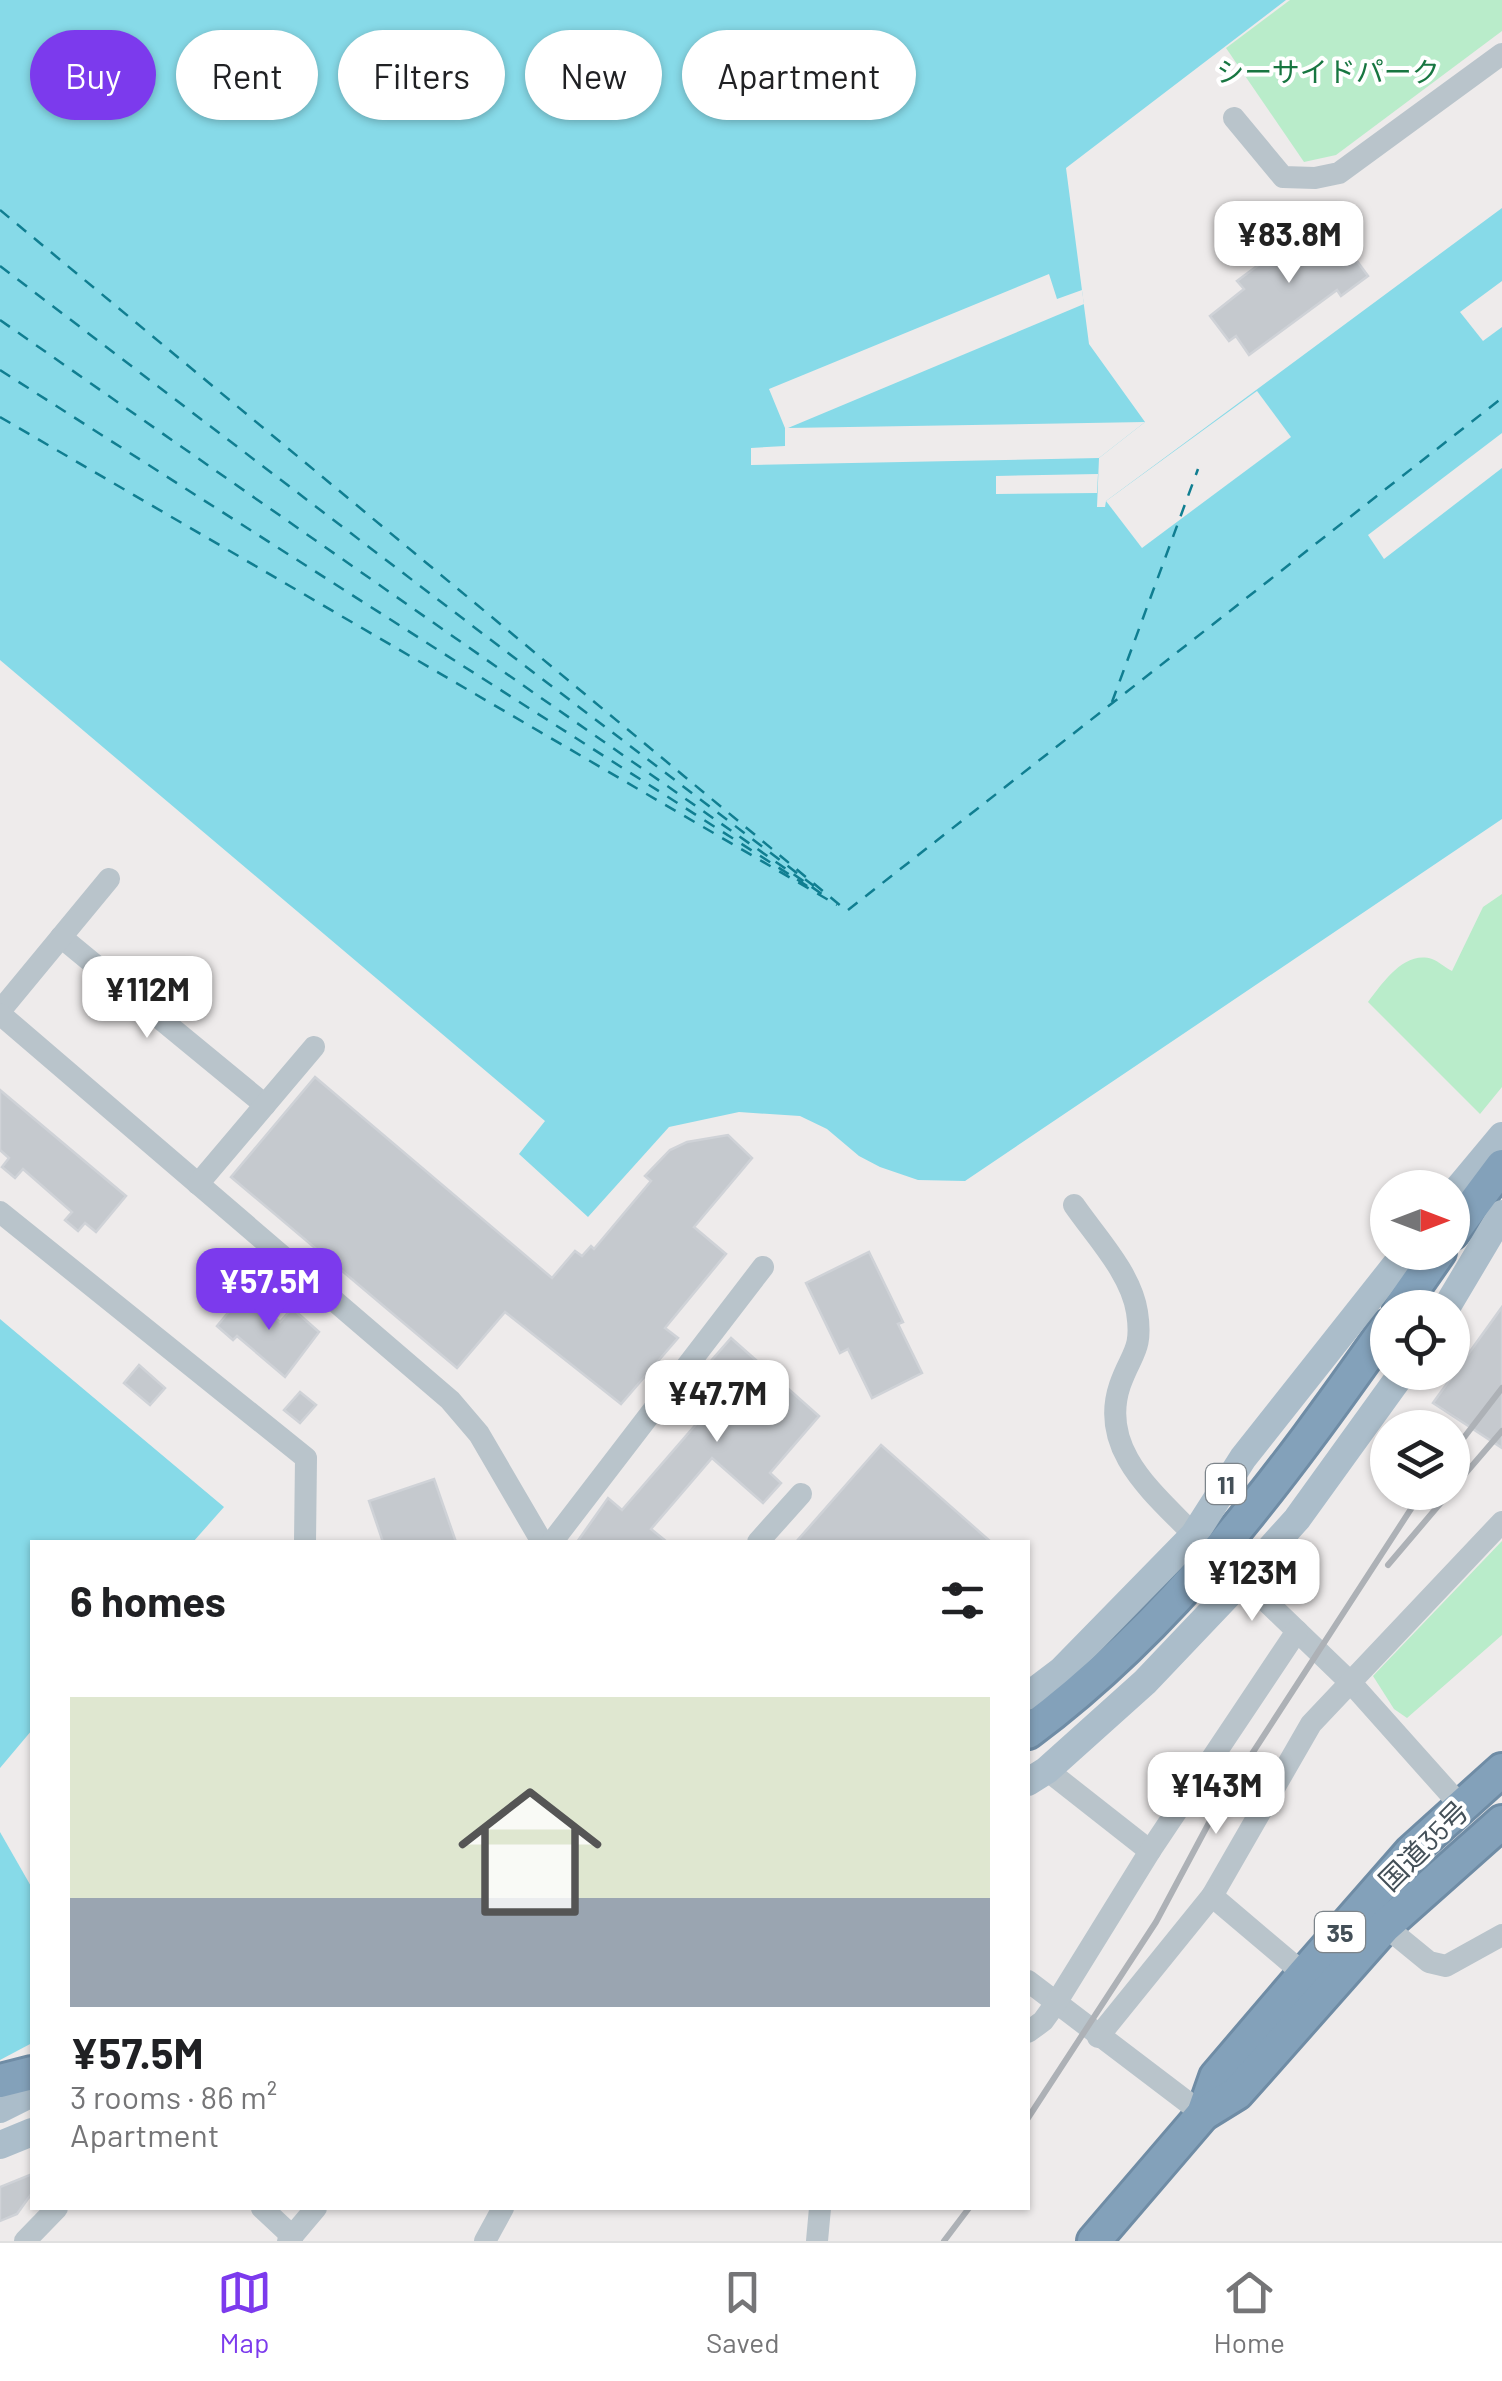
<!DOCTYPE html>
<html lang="en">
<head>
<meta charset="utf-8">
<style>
	body { margin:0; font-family:Barlow,"Noto Sans JP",sans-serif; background:#f6f6f6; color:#202124; height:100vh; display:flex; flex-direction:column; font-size:38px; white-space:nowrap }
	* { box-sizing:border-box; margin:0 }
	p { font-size:32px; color:#757577 }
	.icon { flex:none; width:55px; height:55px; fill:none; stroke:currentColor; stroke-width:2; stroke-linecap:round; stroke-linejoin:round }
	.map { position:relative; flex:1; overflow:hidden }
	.details { position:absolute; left:30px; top:1540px; width:1000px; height:670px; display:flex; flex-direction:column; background:#fff; border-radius:0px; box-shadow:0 2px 8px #0004 }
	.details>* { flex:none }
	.top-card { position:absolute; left:30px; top:30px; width:1000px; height:90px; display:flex; gap:20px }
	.needle { width:65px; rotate:90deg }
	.tools { position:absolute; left:1370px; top:1170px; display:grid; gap:20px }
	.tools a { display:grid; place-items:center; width:100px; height:100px; border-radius:50%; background:#fff; box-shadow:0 2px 8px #0004; font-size:50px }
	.price { position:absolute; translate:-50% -85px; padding:0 22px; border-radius:20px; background:#fff; color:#222; font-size:32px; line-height:65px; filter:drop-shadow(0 2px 5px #0008) }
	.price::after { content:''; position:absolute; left:50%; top:60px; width:30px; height:22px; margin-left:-15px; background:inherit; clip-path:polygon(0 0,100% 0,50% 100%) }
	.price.active { background:#7c3aed; color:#fff }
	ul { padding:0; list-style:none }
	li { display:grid; align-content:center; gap:20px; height:530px; padding:0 40px }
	li span { display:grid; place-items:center; height:310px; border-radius:0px; color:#555 }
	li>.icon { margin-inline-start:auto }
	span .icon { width:180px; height:180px; fill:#fffc; stroke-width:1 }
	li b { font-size:42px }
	h2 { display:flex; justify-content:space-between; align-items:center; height:120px; padding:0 40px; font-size:42px }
	.pill { padding:0 35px; border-radius:45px; background:#fff; box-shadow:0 2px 8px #0004; font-size:35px; line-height:90px }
	.pill.active { background:#7c3aed; color:#fff }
	.menu { display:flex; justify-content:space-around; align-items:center; height:140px; border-top:2px solid #e0e0e0; background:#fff; font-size:28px; color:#757577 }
	.menu a { display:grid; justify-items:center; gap:5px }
	.menu .active { color:#7c3aed }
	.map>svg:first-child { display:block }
	.green { fill:#b9ecca }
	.water { fill:#87dae8 }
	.pier { fill:#eeebeb }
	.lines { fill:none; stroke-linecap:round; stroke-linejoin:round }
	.ferry { stroke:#107e91; stroke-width:2.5; stroke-dasharray:12 10; stroke-linecap:butt }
	.building { fill:#c5c9ce; stroke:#cfd2d7; stroke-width:2.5 }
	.highway-casing { stroke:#6f8ca5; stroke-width:38 }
	.minor { stroke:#b9c4cb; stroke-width:22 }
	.major { stroke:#abbdca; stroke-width:28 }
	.highway { stroke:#83a1ba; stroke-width:32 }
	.rail { stroke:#adb1b6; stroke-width:6 }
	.labels { text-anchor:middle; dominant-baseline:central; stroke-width:8; stroke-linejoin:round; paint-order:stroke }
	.shield { fill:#fff; stroke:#7c848a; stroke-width:2.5 }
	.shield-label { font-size:25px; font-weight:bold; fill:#445058 }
	.park-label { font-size:28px; fill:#187641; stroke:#fff }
	.street-label { font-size:28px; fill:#445058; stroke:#fff }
</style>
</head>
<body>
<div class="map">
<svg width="1502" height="2241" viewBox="0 0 1502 2241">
	<rect width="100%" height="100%" fill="#eeebeb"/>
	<g class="green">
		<polygon points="1290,0 1502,0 1502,31 1336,155 1304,162 1226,48"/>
		<path d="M1502,894v193l-22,27 -112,-112c14,-18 36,-52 64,-43 6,2 14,9 20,12l31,-64z"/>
		<polygon points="1502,1541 1502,1635 1407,1718 1394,1709 1373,1676"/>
	</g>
	<g class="water">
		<polygon points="0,0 1286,0 1066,168 1089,344 1145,422 1099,458 1097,507 1105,507 1106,501 1502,208 1502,819 965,1181 918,1180 880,1167 859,1156 827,1129 800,1116 739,1112 669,1127 588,1217 519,1154 545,1121 0,660"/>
		<polygon points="0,1319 224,1507 193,1542 32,1542 32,1730 0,1768"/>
		<polygon points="0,1832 32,1888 32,2043 0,2060"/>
	</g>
	<g class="pier">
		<polygon points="1049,274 1057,299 1082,290 1084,304 788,428 1145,422 1099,458 751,465 751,448 785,446 785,428 769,389"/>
		<polygon points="1502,281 1502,327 1483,341 1460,312"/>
		<polygon points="1257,391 1291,437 1142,548 1106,501"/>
		<polygon points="1502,433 1502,468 1384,559 1368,535"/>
		<polygon points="1098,474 1097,493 996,494 996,476"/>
	</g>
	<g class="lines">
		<g class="ferry">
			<polyline points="0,210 847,911"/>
			<polyline points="0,266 814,886"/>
			<polyline points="0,320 829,899"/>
			<polyline points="0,370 812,889"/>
			<polyline points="0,417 837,905"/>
			<polyline points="1112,702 1198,469"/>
			<polyline points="848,910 1502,398"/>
		</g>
	</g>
	<g class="building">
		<polygon points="1324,216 1368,276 1341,296 1337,290 1249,355 1236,336 1229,341 1210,316 1244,289 1237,281"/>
		<polygon points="315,1077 552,1278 575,1251 582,1256 591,1246 594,1249 651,1181 645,1176 670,1150 687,1142 728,1135 752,1158 694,1227 726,1254 665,1328 678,1338 621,1404 505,1312 457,1368 231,1177"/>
		<polygon points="0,1090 126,1196 96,1232 85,1223 78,1231 65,1220 72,1212 23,1169 15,1178 2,1167 9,1158 0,1150"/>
		<polygon points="869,1252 903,1322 898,1324 922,1373 872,1398 848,1349 840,1353 806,1283"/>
		<polygon points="245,1292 280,1322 292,1308 319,1332 285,1377 237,1336 233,1340 217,1326"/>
		<polygon points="1502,1307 1502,1448 1433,1403"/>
		<polygon points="731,1338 819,1416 770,1473 781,1483 763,1503 712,1458 651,1529 667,1542 577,1542 608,1498 622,1510 710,1408 693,1393 717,1367 710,1362"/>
		<polygon points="139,1365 165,1388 150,1405 124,1383"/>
		<polygon points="300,1392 316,1405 300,1423 284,1410"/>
		<polygon points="881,1445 991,1542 796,1542"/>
		<polygon points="434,1479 456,1542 383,1542 369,1501"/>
		<polygon points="32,2174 32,2193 17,2214 0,2221 0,2187"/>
	</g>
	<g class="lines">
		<defs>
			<g id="highway">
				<polyline points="1452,1233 1502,1166"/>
				<polyline points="1400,1308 1439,1252"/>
				<path d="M1028,1732c147,-109 255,-257 360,-406"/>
				<polyline points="0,2081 32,2073"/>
				<polyline points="1203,2114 1216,2077 1304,1974 1411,1852 1502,1770"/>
				<polyline points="1094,2241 1203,2114 1237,2093 1385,1926 1502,1822"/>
			</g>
		</defs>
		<use href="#highway" class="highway-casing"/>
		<g class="minor">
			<polyline points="1234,118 1283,177 1315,178 1339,173 1502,54"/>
			<polyline points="61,937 265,1105"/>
			<polyline points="0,1011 109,879"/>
			<polyline points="0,1014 450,1400 479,1434 542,1542"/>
			<polyline points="198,1184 314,1047"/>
			<path d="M1074,1205c22,32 57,68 63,107 6,39 -6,41 -17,73 -22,65 35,109 74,150"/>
			<polyline points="0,1212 306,1458 305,1542"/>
			<polyline points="552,1542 763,1267"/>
			<polyline points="758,1542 801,1494"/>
			<polyline points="1243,1579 1352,1684 1460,1805"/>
			<polyline points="1047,1770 1150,1851"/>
			<polyline points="1385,1926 1429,1962 1446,1966 1502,1935"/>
			<polyline points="1304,1974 1212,1896 1311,1724 1502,1522"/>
			<polyline points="1028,1981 1203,2114"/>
			<polyline points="1028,2032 1043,2021 1056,2003 1150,1851 1297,1631"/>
			<polyline points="1098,2037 1212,1896"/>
			<polyline points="262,2208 292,2236 292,2241"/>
			<polyline points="25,2241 57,2208"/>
			<polyline points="288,2241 316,2208"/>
			<polyline points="485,2241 503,2208"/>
			<polyline points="817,2241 820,2208"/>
		</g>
		<g class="major">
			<polyline points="1452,1196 1502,1136"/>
			<polyline points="1446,1308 1502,1214"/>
			<polyline points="1028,1696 1061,1671 1194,1535 1243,1458 1406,1252"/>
			<polyline points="1028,1782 1047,1770 1145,1682 1243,1579 1297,1519 1403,1372"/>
			<polyline points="0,2109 32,2093"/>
			<polyline points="0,2145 32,2132"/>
		</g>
		<use href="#highway" class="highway"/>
		<g class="rail">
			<polyline points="1452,1453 1502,1388"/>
			<polyline points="1452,1489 1502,1431"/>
			<polyline points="1388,1565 1450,1492"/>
			<polyline points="1028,2118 1156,1922 1218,1806 1422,1492"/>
			<polyline points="944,2241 969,2208"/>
		</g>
	</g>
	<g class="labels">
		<g class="shield">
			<rect x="1206" y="1464" width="40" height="40" rx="8"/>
			<rect x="1315" y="1912" width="50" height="40" rx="8"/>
		</g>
		<g class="shield-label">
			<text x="1226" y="1484">11</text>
			<text x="1340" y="1932">35</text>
		</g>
		<g class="park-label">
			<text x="1328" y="71">シーサイドパーク</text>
		</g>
		<g class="street-label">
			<text transform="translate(1423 1845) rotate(-45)">国道35号</text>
		</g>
	</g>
</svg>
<div class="tools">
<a><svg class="needle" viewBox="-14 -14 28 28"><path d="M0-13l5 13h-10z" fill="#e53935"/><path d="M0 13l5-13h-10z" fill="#757577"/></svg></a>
<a><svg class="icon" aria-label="locate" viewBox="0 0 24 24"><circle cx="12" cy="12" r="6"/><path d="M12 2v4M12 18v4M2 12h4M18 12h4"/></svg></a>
<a><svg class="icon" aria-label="layers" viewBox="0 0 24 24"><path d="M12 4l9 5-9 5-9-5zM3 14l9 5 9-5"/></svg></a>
</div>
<b class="price" style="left:1289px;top:286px">¥83.8M</b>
<b class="price" style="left:147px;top:1041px">¥112M</b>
<b class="price active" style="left:269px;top:1333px">¥57.5M</b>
<b class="price" style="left:717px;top:1445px">¥47.7M</b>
<b class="price" style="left:1252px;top:1624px">¥123M</b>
<b class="price" style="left:1216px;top:1837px">¥143M</b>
<div class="top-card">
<a class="pill active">Buy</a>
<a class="pill">Rent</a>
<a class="pill">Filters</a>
<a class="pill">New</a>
<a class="pill">Apartment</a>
</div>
<section class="details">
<h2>6 homes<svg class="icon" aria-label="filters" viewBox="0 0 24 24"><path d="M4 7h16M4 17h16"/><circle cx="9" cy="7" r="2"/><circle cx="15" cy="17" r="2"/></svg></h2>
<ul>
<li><span style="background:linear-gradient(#dfe7d0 65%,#9aa5b1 0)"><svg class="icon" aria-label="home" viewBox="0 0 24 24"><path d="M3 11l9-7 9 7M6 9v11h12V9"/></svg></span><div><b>¥57.5M</b><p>3 rooms · 86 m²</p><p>Apartment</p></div></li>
</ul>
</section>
</div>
<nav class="menu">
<a class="active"><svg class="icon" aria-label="map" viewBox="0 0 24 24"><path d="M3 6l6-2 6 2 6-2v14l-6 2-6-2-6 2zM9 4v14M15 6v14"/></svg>Map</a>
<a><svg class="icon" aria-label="saved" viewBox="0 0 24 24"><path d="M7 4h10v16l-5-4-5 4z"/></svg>Saved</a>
<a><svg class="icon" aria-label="home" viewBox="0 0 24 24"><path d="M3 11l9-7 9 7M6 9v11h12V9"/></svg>Home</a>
</nav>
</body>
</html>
